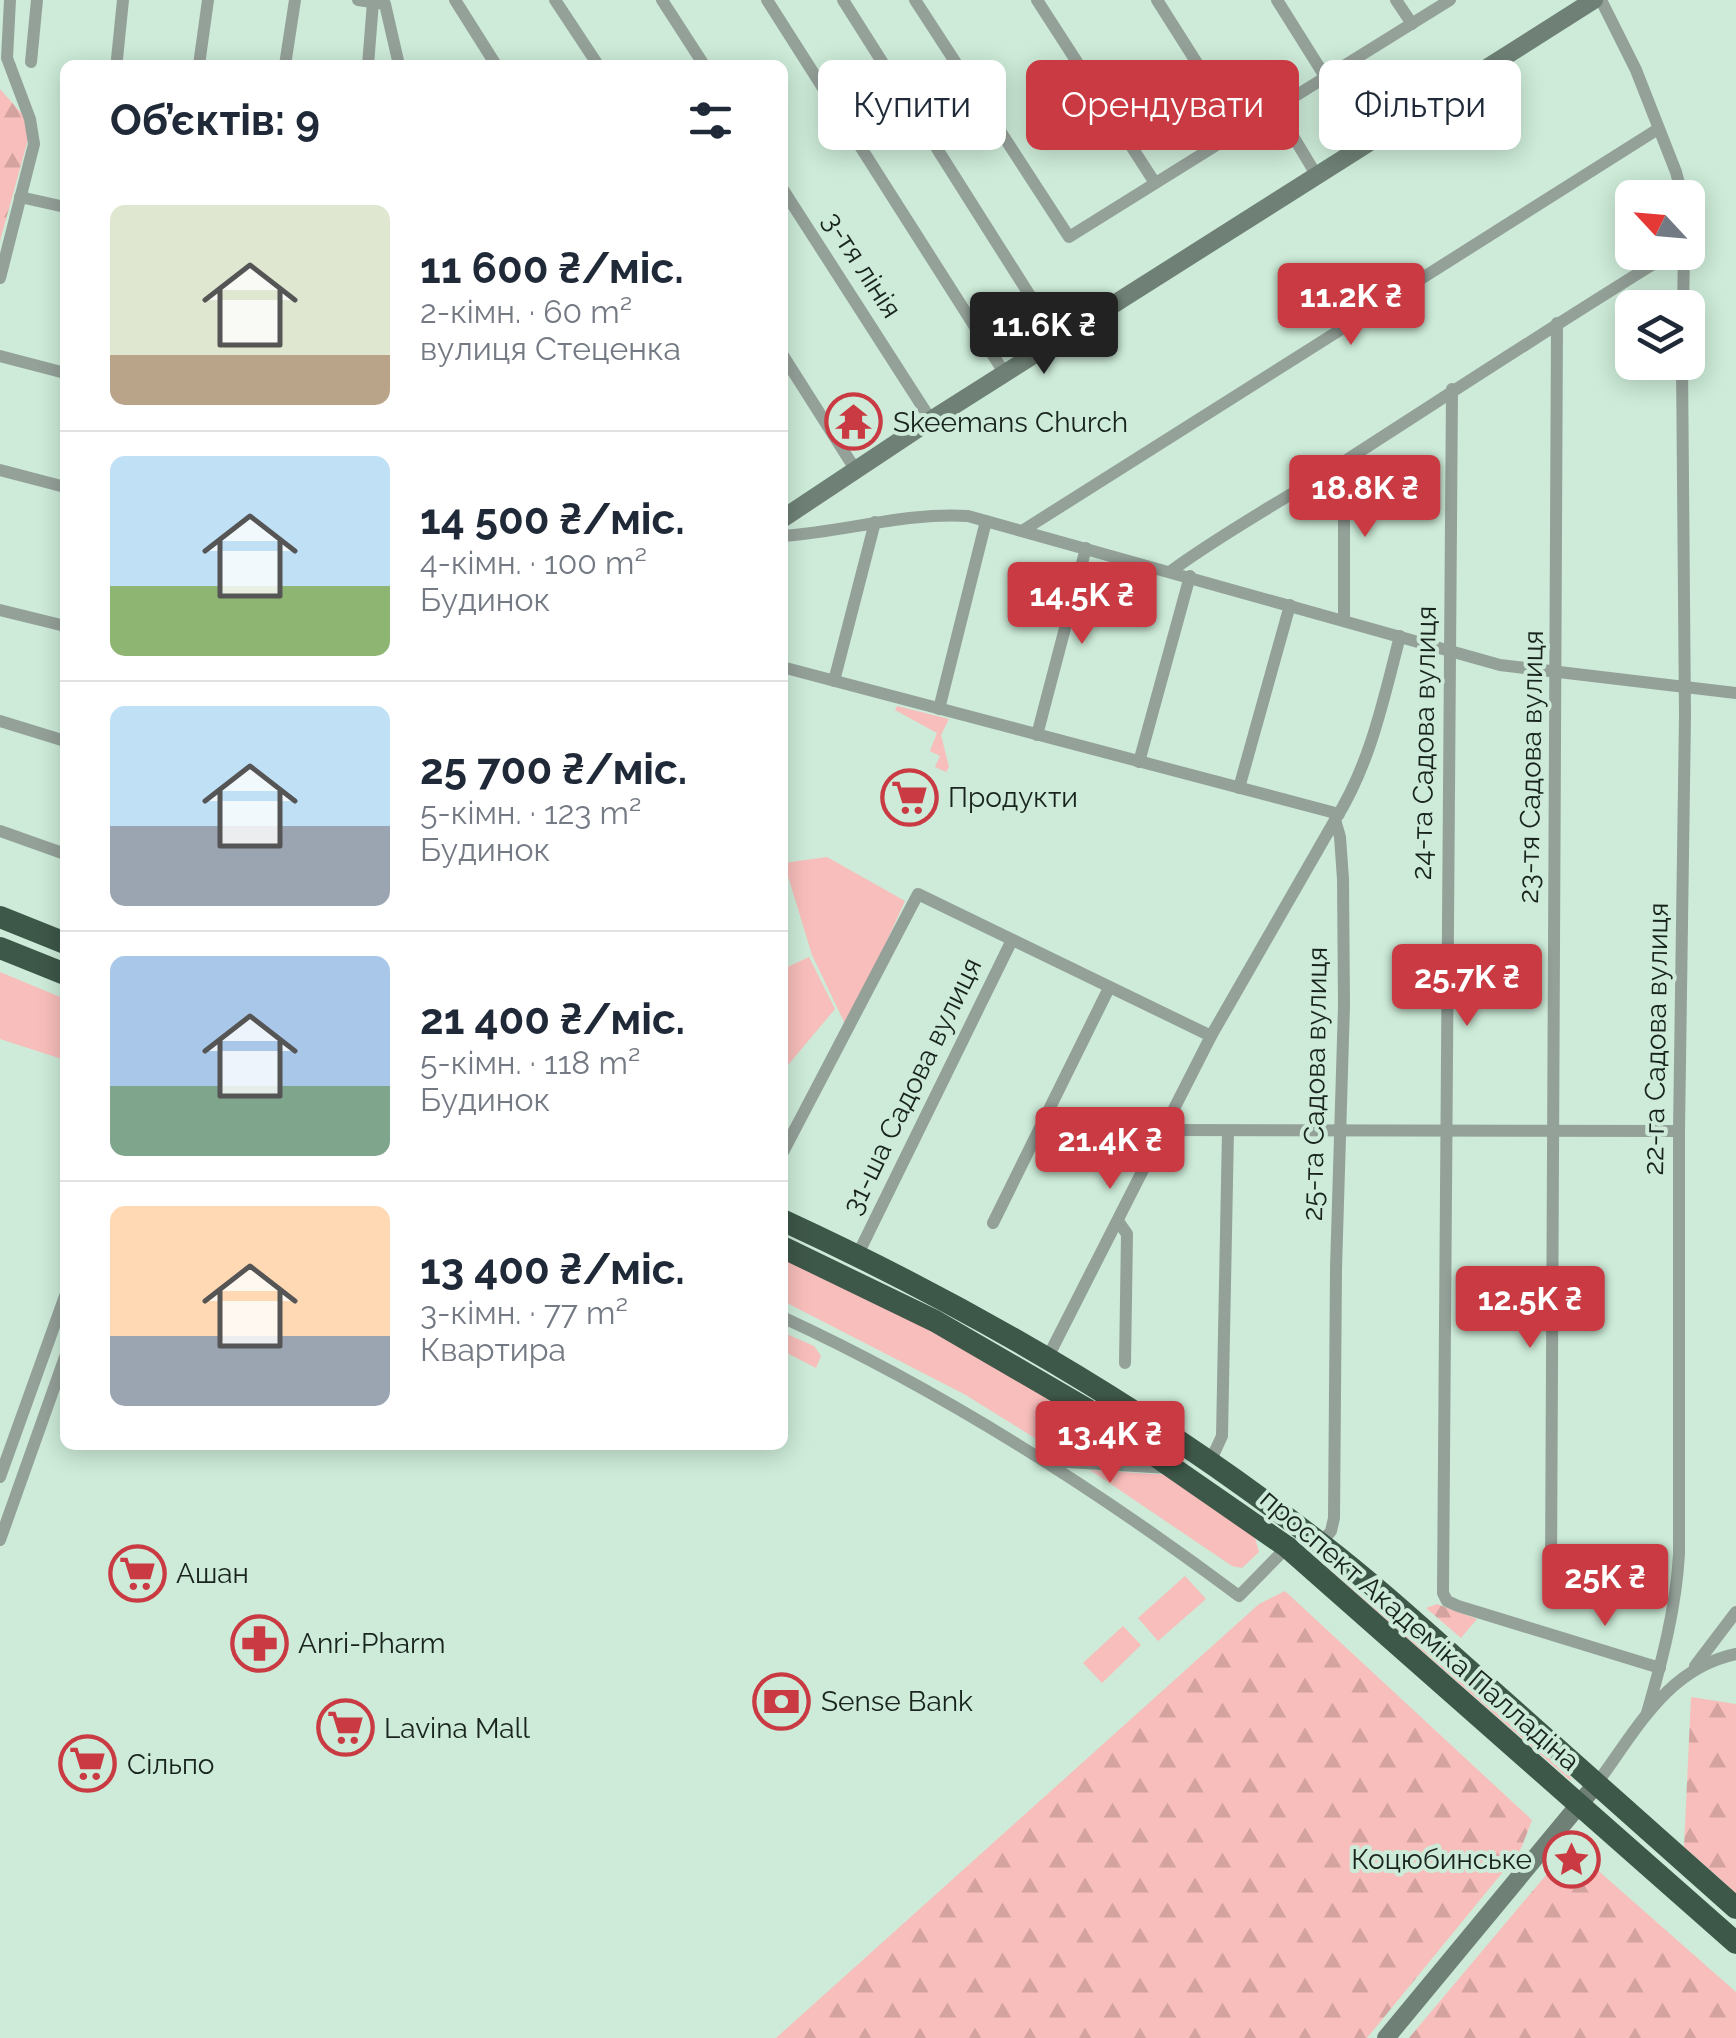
<!DOCTYPE html>
<html lang="uk">
<head>
<meta charset="utf-8">
<style>
	body { margin:0; font-family:Raleway,sans-serif; background:#f6f6f7; color:#1f2937; height:100vh; display:flex; flex-direction:column; font-size:38px; white-space:nowrap }
	* { box-sizing:border-box; margin:0 }
	p { font-size:32px; color:#747a83 }
	.icon { flex:none; width:55px; height:55px; fill:none; stroke:currentColor; stroke-width:2; stroke-linecap:round; stroke-linejoin:round }
	.map { position:relative; flex:1; overflow:hidden }
	.drawer { position:absolute; left:60px; top:60px; width:728px; height:1390px; display:flex; flex-direction:column; background:#fff; border-radius:15px; box-shadow:0 5px 25px #0003 }
	.drawer>* { flex:none }
	.banner { position:absolute; left:818px; top:60px; width:768px; height:90px; display:flex; gap:20px }
	.needle { width:65px; rotate:296deg }
	.fabs { position:absolute; left:1615px; top:180px; display:grid; gap:20px }
	.fabs a { display:grid; place-items:center; width:90px; height:90px; border-radius:15px; background:#fff; box-shadow:0 5px 25px #0003; font-size:50px }
	.price { position:absolute; translate:-50% -85px; padding:0 22px; border-radius:10px; background:#ca3a42; color:#fff; font-size:32px; line-height:65px; filter:drop-shadow(0 2px 5px #0008) }
	.price::after { content:''; position:absolute; left:50%; top:60px; width:30px; height:22px; margin-left:-15px; background:inherit; clip-path:polygon(0 0,100% 0,50% 100%) }
	.price.selected { background:#222; color:#fff }
	ul { padding:0; list-style:none }
	li { display:flex; align-items:center; gap:30px; height:250px; padding:0 50px }
	li+li { border-top:2px solid #e0e1e3 }
	li span { display:grid; place-items:center; flex:none; width:280px; height:200px; border-radius:15px; color:#555 }
	li>.icon { margin-inline-start:auto }
	span .icon { width:120px; height:120px; fill:#fffc; stroke-width:1 }
	li b { font-size:42px }
	h2 { display:flex; justify-content:space-between; align-items:center; height:120px; padding:0 50px; font-size:42px }
	.tag { padding:0 35px; border-radius:15px; background:#fff; box-shadow:0 5px 25px #0003; font-size:35px; line-height:90px }
	.tag.selected { background:#ca3a42; color:#fff }
	.map>svg:first-child { display:block }
	.green { fill:#f8bebb }
	.forest { fill:url(#forest-firs) }
	.lines { fill:none; stroke-linecap:round; stroke-linejoin:round }
	.street { stroke:#94a199; stroke-width:12 }
	.secondary { stroke:#6f8176; stroke-width:18 }
	.highway { stroke:#3d5748; stroke-width:22 }
	.labels { text-anchor:middle; dominant-baseline:central; stroke-width:8; stroke-linejoin:round; paint-order:stroke }
	.street-label { font-size:28px; fill:#18241d; stroke:#cdebd8 }
	.poi-label { font-size:28px; fill:#18241d; stroke:#cdebd8; text-anchor:start }
</style>
</head>
<body>
<div class="map">
<svg width="1736" height="2038" viewBox="0 0 1736 2038">
	<defs>
		<pattern id="forest-firs" width="22" height="20" patternUnits="userSpaceOnUse" patternTransform="scale(2.5)"><rect width="22" height="20" fill="#f8bebb"/><path d="M5 1l3.5 6h-7zM16 11l3.5 6h-7z" fill="#d4a3a0"/></pattern>
	</defs>
	<rect width="100%" height="100%" fill="#cdebd8"/>
	<g class="green">
		<polygon points="897,706 949,719 941,735 949,767 946,772 935,767 940,756 930,751 937,733 895,710"/>
		<polygon points="827,857 905,901 847,1028 812,955 784,863"/>
		<polygon points="809,957 835,1009 783,1071 783,969"/>
		<polygon points="0,972 65,999 65,1060 0,1039"/>
		<polygon points="783,1258 874,1300 979,1356 1154,1462 1062,1455 964,1394 783,1301"/>
		<polygon points="782,1332 814,1346 821,1356 816,1368 783,1351"/>
		<polygon points="1090,1470 1170,1475 1255,1538 1259,1552 1242,1568 1232,1566"/>
		<polygon points="1308,1551 1570,1776 1571,1781"/>
		<polygon points="1185,1576 1206,1599 1158,1641 1138,1618"/>
		<polygon points="1123,1626 1141,1645 1102,1683 1083,1663"/>
	</g>
	<g class="forest">
		<polygon points="0,89 32,125 0,241"/>
		<polygon points="1285,1591 1532,1820 1520,1851 1367,2038 776,2038 1259,1604"/>
		<polygon points="1437,1604 1477,1619 1461,1638 1426,1608"/>
		<polygon points="1691,1697 1736,1704 1736,1893 1684,1847"/>
		<polygon points="1585,1859 1736,1992 1736,2038 1409,2038 1557,1862"/>
	</g>
	<g class="lines">
		<g class="street">
			<polyline points="358,0 385,4 399,65"/>
			<polyline points="455,0 496,65"/>
			<polyline points="555,0 598,65"/>
			<polyline points="662,0 704,65"/>
			<polyline points="767,0 1005,374"/>
			<polyline points="843,0 1058,340"/>
			<polyline points="915,0 1069,237 1276,108"/>
			<polyline points="1037,0 1155,183"/>
			<polyline points="1157,0 1240,131"/>
			<polyline points="1277,0 1326,78"/>
			<polyline points="1396,0 1412,24"/>
			<polyline points="1601,0 1636,70 1676,172 1683,198"/>
			<polyline points="117,59 123,0"/>
			<polyline points="31,62 37,0"/>
			<polyline points="199,65 208,0"/>
			<polyline points="285,65 295,0"/>
			<polyline points="368,65 373,2"/>
			<polyline points="1317,176 1276,108 1450,0"/>
			<polyline points="782,188 931,420"/>
			<polyline points="20,197 65,207"/>
			<polyline points="0,278 34,144 30,119 7,58 10,0"/>
			<polyline points="1683,308 1684,252"/>
			<polyline points="782,354 855,469"/>
			<polyline points="0,356 65,373"/>
			<polyline points="1452,389 1443,1593 1447,1601 1458,1606 1660,1668"/>
			<polyline points="1344,461 1344,619"/>
			<polyline points="0,470 65,487"/>
			<polyline points="1022,531 1658,129"/>
			<path d="M782,536c64,-4 122,-24 186,-20l532,149 236,28"/>
			<path d="M1171,571c56,-41 116,-73 174,-110 109,-70 217,-141 328,-209"/>
			<polyline points="0,610 65,626"/>
			<polyline points="782,667 1339,814"/>
			<polyline points="834,681 875,522"/>
			<polyline points="939,709 986,521"/>
			<polyline points="0,721 65,741"/>
			<polyline points="1037,735 1086,548"/>
			<polyline points="1139,762 1190,576"/>
			<polyline points="1239,788 1290,605"/>
			<polyline points="0,831 65,854"/>
			<polyline points="1166,1130 1679,1131"/>
			<polyline points="782,1154 918,894 1211,1036"/>
			<polyline points="1118,1221 1127,1234 1125,1363"/>
			<polyline points="993,1223 1109,988"/>
			<polyline points="858,1254 1012,940"/>
			<path d="M782,1317c163,75 314,172 457,279l52,-53"/>
			<polyline points="1048,1357 1211,1036 1335,820"/>
			<polyline points="1049,1461 1169,1468"/>
			<polyline points="1210,1462 1222,1436 1228,1131"/>
			<polyline points="0,1477 65,1296"/>
			<polyline points="0,1540 65,1357"/>
			<path d="M1321,1543l10,-12 3,-13 2,-250 8,-262 -1,-127 -3,-42 -5,-17c35,-55 49,-122 65,-184"/>
			<polyline points="1551,1573 1557,323"/>
			<polyline points="1695,1666 1736,1612"/>
			<path d="M1647,1713c15,-52 29,-105 32,-159v-423l6,-415 -3,-354"/>
			<path d="M1597,1783c39,-52 70,-115 139,-129"/>
		</g>
		<g class="secondary">
			<polyline points="782,519 931,420 1594,0"/>
			<polyline points="1386,2038 1597,1783"/>
		</g>
		<g class="highway">
			<polyline points="0,917 65,943"/>
			<polyline points="0,948 65,974"/>
			<path d="M782,1220c191,88 372,194 538,323 56,43 108,91 161,138 85,76 170,151 255,227"/>
			<polyline points="782,1247 935,1321 1095,1414 1287,1547 1736,1943"/>
		</g>
	</g>
	<defs>
		<symbol id="temple-ring" viewBox="-11 -11 22 22"><circle r="9.5" fill="#cdebd8" stroke="#ca3a42" stroke-width="1.5"/><path d="M0-6L5-2H3V0L6.5 2.5H4V6H1.5V3h-3V6H-4V2.5H-6.5L-3 0V-2H-5Z" fill="#ca3a42"/></symbol>
		<symbol id="supermarket-ring" viewBox="-11 -11 22 22"><circle r="9.5" fill="#cdebd8" stroke="#ca3a42" stroke-width="1.5"/><path d="M-6-5.5h2.5l.6 2H6L4.5 2H-2.5L-4.4-4H-6ZM-1.5 3.2a1.3 1.3 0 1 0 .1 0ZM3 3.2a1.3 1.3 0 1 0 .1 0Z" fill="#ca3a42"/></symbol>
		<symbol id="pharmacy-ring" viewBox="-11 -11 22 22"><circle r="9.5" fill="#cdebd8" stroke="#ca3a42" stroke-width="1.5"/><path d="M-2-6h4v4h4v4h-4v4h-4v-4h-4v-4h4Z" fill="#ca3a42"/></symbol>
		<symbol id="bank-ring" viewBox="-11 -11 22 22"><circle r="9.5" fill="#cdebd8" stroke="#ca3a42" stroke-width="1.5"/><path d="M-6-4H6V4H-6ZM0-2.3a2.3 2.3 0 1 0 0 4.6a2.3 2.3 0 1 0 0-4.6Z" fill="#ca3a42"/></symbol>
		<symbol id="sight-ring" viewBox="-11 -11 22 22"><circle r="9.5" fill="#cdebd8" stroke="#ca3a42" stroke-width="1.5"/><path d="M0-6L1.8-2.2L6-1.7L2.9 1.2L3.7 5.4L0 3.3L-3.7 5.4L-2.9 1.2L-6-1.7L-1.8-2.2Z" fill="#ca3a42"/></symbol>
	</defs>
	<g fill-rule="evenodd">
		<use href="#temple-ring" x="822" y="390" width="63" height="63"/>
		<use href="#supermarket-ring" x="878" y="766" width="63" height="63"/>
		<use href="#supermarket-ring" x="106" y="1542" width="63" height="63"/>
		<use href="#pharmacy-ring" x="228" y="1612" width="63" height="63"/>
		<use href="#bank-ring" x="750" y="1670" width="63" height="63"/>
		<use href="#supermarket-ring" x="314" y="1696" width="63" height="63"/>
		<use href="#supermarket-ring" x="56" y="1732" width="63" height="63"/>
		<use href="#sight-ring" x="1540" y="1828" width="63" height="63"/>
	</g>
	<g class="labels">
		<g class="street-label">
			<text transform="translate(862 265) rotate(57)">3-тя лінія</text>
			<text transform="translate(1424 743) rotate(-89)">24-та Садова вулиця</text>
			<text transform="translate(1531 767) rotate(-89)">23-тя Садова вулиця</text>
			<text transform="translate(1656 1039) rotate(-89)">22-га Садова вулиця</text>
			<text transform="translate(1315 1084) rotate(-89)">25-та Садова вулиця</text>
			<text transform="translate(912 1086) rotate(-64)">31-ша Садова вулиця</text>
			<text transform="translate(1420 1630) rotate(41)">проспект Академіка Палладіна</text>
		</g>
		<g class="poi-label">
			<text x="893" y="422">Skeemans Church</text>
			<text x="948" y="797">Продукти</text>
			<text x="176" y="1573">Ашан</text>
			<text x="298" y="1643">Anri-Pharm</text>
			<text x="821" y="1701">Sense Bank</text>
			<text x="384" y="1728">Lavina Mall</text>
			<text x="127" y="1764">Сільпо</text>
			<text x="1532" y="1859" text-anchor="end">Коцюбинське</text>
		</g>
	</g>
</svg>
<div class="fabs">
<a><svg class="needle" viewBox="-14 -14 28 28"><path d="M0-13l5 13h-10z" fill="#e53935"/><path d="M0 13l5-13h-10z" fill="#747a83"/></svg></a>
<a><svg class="icon" aria-label="layers" viewBox="0 0 24 24"><path d="M12 4l9 5-9 5-9-5zM3 14l9 5 9-5"/></svg></a>
</div>
<b class="price" style="left:1351px;top:348px">11.2K ₴</b>
<b class="price selected" style="left:1044px;top:377px">11.6K ₴</b>
<b class="price" style="left:1365px;top:540px">18.8K ₴</b>
<b class="price" style="left:1082px;top:647px">14.5K ₴</b>
<b class="price" style="left:1467px;top:1029px">25.7K ₴</b>
<b class="price" style="left:1110px;top:1192px">21.4K ₴</b>
<b class="price" style="left:1530px;top:1351px">12.5K ₴</b>
<b class="price" style="left:1110px;top:1486px">13.4K ₴</b>
<b class="price" style="left:1605px;top:1629px">25K ₴</b>
<div class="banner">
<a class="tag">Купити</a>
<a class="tag selected">Орендувати</a>
<a class="tag">Фільтри</a>
</div>
<section class="drawer">
<h2>Об’єктів: 9<svg class="icon" aria-label="filters" viewBox="0 0 24 24"><path d="M4 7h16M4 17h16"/><circle cx="9" cy="7" r="2"/><circle cx="15" cy="17" r="2"/></svg></h2>
<ul>
<li><span style="background:linear-gradient(#dfe7d0 75%,#b9a48a 0)"><svg class="icon" aria-label="home" viewBox="0 0 24 24"><path d="M3 11l9-7 9 7M6 9v11h12V9"/></svg></span><div><b>11 600 ₴/міс.</b><p>2-кімн. · 60 m²</p><p>вулиця Стеценка</p></div></li>
<li><span style="background:linear-gradient(#bfe0f5 65%,#8fb573 0)"><svg class="icon" aria-label="home" viewBox="0 0 24 24"><path d="M3 11l9-7 9 7M6 9v11h12V9"/></svg></span><div><b>14 500 ₴/міс.</b><p>4-кімн. · 100 m²</p><p>Будинок</p></div></li>
<li><span style="background:linear-gradient(#bfe0f5 60%,#9aa5b1 0)"><svg class="icon" aria-label="home" viewBox="0 0 24 24"><path d="M3 11l9-7 9 7M6 9v11h12V9"/></svg></span><div><b>25 700 ₴/міс.</b><p>5-кімн. · 123 m²</p><p>Будинок</p></div></li>
<li><span style="background:linear-gradient(#a9c7e8 65%,#7fa58c 0)"><svg class="icon" aria-label="home" viewBox="0 0 24 24"><path d="M3 11l9-7 9 7M6 9v11h12V9"/></svg></span><div><b>21 400 ₴/міс.</b><p>5-кімн. · 118 m²</p><p>Будинок</p></div></li>
<li><span style="background:linear-gradient(#ffd9b3 65%,#9aa5b1 0)"><svg class="icon" aria-label="home" viewBox="0 0 24 24"><path d="M3 11l9-7 9 7M6 9v11h12V9"/></svg></span><div><b>13 400 ₴/міс.</b><p>3-кімн. · 77 m²</p><p>Квартира</p></div></li>
</ul>
</section>
</div>
</body>
</html>
